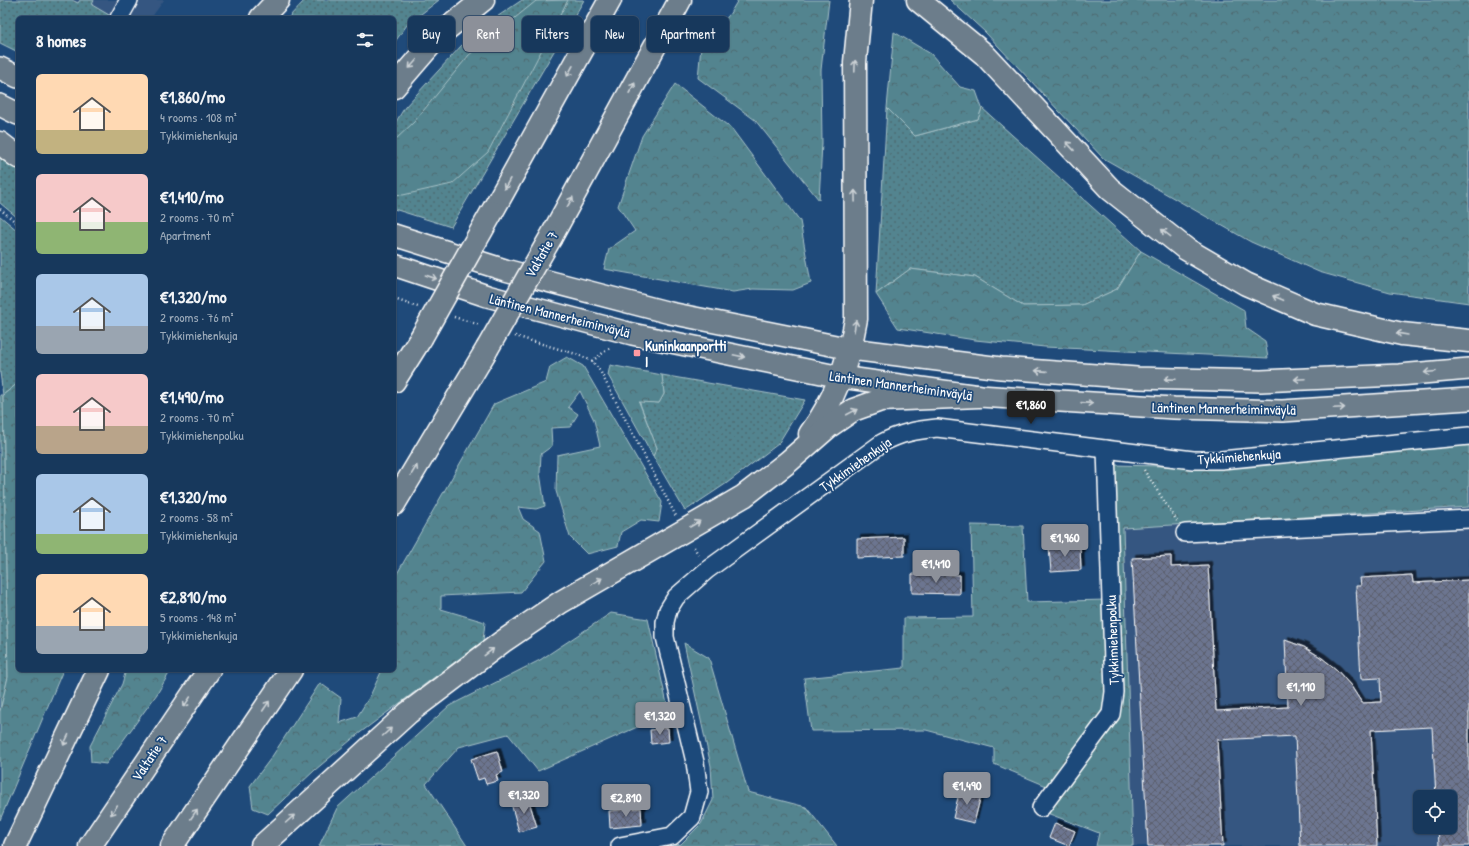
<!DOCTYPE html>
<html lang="en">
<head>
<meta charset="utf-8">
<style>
	body { margin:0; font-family:"Patrick Hand",sans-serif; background:#203f62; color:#f1f3f6; height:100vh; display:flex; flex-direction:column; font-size:15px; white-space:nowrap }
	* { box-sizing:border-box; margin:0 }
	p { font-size:13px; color:#9eacbb }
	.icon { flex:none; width:22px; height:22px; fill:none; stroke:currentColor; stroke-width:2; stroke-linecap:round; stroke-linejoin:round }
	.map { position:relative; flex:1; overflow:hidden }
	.sheet { position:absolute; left:16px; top:16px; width:380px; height:656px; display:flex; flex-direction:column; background:#17385c; border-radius:6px; box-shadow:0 1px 3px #0004,0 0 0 1px #365272 }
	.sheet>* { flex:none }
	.guide { position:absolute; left:408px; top:16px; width:380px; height:36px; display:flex; gap:8px }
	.controls { position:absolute; left:1413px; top:790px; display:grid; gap:8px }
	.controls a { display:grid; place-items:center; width:44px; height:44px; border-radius:6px; background:#17385c; box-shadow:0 1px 3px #0004,0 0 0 1px #365272; font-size:20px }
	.price { position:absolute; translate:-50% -34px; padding:0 9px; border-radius:4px; background:#8c9099; color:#fff; font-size:13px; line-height:26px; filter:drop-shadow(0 1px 2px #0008) }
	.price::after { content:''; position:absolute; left:50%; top:24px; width:12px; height:9px; margin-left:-6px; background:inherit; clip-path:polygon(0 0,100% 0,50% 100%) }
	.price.selected { background:#222; color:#fff }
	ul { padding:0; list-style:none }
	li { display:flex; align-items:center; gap:12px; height:100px; padding:0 20px }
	li span { display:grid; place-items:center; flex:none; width:112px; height:80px; border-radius:6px; color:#555 }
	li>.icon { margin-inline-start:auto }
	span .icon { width:48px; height:48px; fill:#fffc; stroke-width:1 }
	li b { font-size:17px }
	h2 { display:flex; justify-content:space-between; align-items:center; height:48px; padding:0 20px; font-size:17px }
	.tag { padding:0 14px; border-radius:6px; background:#17385c; box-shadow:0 1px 3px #0004,0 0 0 1px #365272; font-size:14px; line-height:36px }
	.tag.selected { background:#8c9099; color:#fff }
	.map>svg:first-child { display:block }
	.built { fill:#365781; fill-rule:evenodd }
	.grass { fill:url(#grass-dots); stroke:#a8c2c7 }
	.forest { fill:url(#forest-crowns); stroke:#a8c2c7 }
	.building { fill:url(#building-cross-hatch); stroke:#fff; filter:url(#shadow) }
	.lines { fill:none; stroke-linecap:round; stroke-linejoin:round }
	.minor-casing { stroke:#fff; stroke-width:20 }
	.major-casing { stroke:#fff; stroke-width:24 }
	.highway-casing { stroke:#fff; stroke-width:25 }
	.path { stroke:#fff; stroke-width:2.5; stroke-dasharray:1 3; stroke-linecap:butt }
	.minor { stroke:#1f4a7a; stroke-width:17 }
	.major { stroke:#6c7d8b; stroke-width:21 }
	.highway { stroke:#6c7d8b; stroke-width:22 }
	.highway-bridge-casing { stroke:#fff; stroke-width:25; stroke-linecap:butt }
	.highway-bridge { stroke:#6c7d8b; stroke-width:22 }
	.oneway { stroke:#ccd2d6 }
	.poi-dot { fill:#ff9aa2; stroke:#1f4a7a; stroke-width:1.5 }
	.labels { text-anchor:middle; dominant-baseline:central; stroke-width:3.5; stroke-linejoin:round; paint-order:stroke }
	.street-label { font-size:14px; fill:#fff; stroke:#1f4a7a }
	.poi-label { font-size:14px; font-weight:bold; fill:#fff; stroke:#1f4a7a; text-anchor:start }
</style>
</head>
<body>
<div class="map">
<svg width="1469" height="846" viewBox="0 0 1469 846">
	<defs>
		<pattern id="grass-dots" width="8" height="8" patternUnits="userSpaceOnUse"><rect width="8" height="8" fill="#52848f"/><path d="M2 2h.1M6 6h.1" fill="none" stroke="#4f6b71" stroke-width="1.8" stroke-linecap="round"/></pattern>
		<pattern id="forest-crowns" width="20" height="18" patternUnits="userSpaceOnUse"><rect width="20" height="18" fill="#52848f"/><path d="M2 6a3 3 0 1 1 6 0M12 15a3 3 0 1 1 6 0" fill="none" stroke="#4f6b71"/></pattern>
		<pattern id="building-cross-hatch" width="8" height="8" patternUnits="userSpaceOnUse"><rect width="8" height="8" fill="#6c7490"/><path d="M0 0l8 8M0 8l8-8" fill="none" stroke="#5c606e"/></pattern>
		<filter id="shadow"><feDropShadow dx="3.5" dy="-3.5" stdDeviation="0" flood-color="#0009"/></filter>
	</defs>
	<rect width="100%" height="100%" fill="#1f4a7a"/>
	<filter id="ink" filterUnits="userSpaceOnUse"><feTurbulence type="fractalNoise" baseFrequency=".025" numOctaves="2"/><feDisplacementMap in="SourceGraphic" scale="8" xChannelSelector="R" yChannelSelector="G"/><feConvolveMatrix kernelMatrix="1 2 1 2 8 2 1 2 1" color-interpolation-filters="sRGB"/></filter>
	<g filter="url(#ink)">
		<g class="built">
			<polygon points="55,0 164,0 151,18 87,18"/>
			<path d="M1469,507v339h-336l-10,-318zM1420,797h30v30h-30z"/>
		</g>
		<g class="grass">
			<polygon points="0,0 72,0 78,3 80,0 94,0 92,5 109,15 107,18 18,18 18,52 0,43"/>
			<polygon points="305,0 439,0 407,25 394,43 394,18 288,18"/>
			<polygon points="522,0 584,0 451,227 394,209 394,125 405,107 473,33"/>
			<polygon points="887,108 915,136 978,119 982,108 1141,251 1117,289 1082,305 1023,306 975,277 910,269 876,294"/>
			<polygon points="0,153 18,167 18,218 0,203"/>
			<polygon points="0,216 18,231 18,383 3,395 8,677 0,711 0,395 3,395 0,372"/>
			<polygon points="662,375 805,400 778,444 727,483 685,511 653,456 657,448 639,401 659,403 664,394"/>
		</g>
		<g class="forest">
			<polygon points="568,0 488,152 452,184 403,195 394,194 394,141 414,122 469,55 536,1"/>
			<polygon points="738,0 829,0 821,70 822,143 819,200 755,120 698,78 701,47 729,15"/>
			<polygon points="950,0 1469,0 1469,303 1390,292 1319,272 1251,242 1103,158 985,32"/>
			<polygon points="894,32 931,54 960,87 976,91 982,108 978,119 915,136 887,108"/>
			<polygon points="675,84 732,129 800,221 811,283 793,290 753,289 733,292 604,269 609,249 635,231 618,206 642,136"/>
			<polygon points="1141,251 1244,310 1246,328 1265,341 1268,358 1045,347 975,340 898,328 876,294 910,269 975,277 1023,306 1082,305 1117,289"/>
			<polygon points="567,357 583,366 662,502 659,522 641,520 621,532 618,546 587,554 570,537 556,491 557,455 600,446 594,420 580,391 568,407 578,414 570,427 551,428 552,446 541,454 540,473 545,506 536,509 518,507 523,519 540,531 546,561 521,592 441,596 441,609 485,622 483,641 357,735 315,770 268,814 253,808 250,786 271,758 320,683 341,698 339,723 357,717 370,696 382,670 394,670 394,579 494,404 546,382 550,367"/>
			<polygon points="610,365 662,375 664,394 659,403 639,402 657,448 653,456 608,375"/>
			<polygon points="18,383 18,670 63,670 0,820 0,711 8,677 3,395"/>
			<polygon points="1469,442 1469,507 1123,528 1133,846 1096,846 1099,833 1047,813 1117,716 1114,465 1206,467"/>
			<polygon points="971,525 1023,526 1027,602 1106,600 1106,711 1049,787 994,764 994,748 926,730 811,731 804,678 904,668 904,618 973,617"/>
			<polygon points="611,613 648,619 669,713 538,771 508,734 459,747 426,784 467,846 319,846 337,808 449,706 540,660"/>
			<polygon points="684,643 709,658 748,792 806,807 837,846 674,846 681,844 701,824 713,800 711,766"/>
			<polygon points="126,670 171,670 157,694 106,764 91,762 90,746 122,684"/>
		</g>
		<g class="building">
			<polygon points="904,537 904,556 857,558 857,539"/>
			<polygon points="1080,545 1081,570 1051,572 1049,547"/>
			<polygon points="1171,556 1171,567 1208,565 1216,711 1288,707 1285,640 1304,647 1322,658 1337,670 1351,686 1362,703 1381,702 1380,678 1361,679 1356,586 1361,586 1360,578 1412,575 1413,583 1469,580 1469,846 1439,846 1438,827 1450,827 1450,797 1436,797 1432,727 1371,730 1377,846 1300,846 1295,736 1217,740 1223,846 1148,846 1132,558"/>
			<polygon points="912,574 960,575 960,594 912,593"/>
			<polygon points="668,728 669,742 651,744 650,730"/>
			<polygon points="497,751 503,772 496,775 498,781 486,784 484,778 478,780 471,759"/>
			<polygon points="960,789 981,795 974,823 953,818"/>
			<polygon points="528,798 537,827 519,832 511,803"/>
			<polygon points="641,808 642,825 610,828 609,811"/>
			<polygon points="1055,823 1075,831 1069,846 1049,838"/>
		</g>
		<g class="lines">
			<defs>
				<g id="minor">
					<polyline points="119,18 129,0"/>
					<polyline points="1185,533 1469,519"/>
					<polyline points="1041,808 1111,714 1114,692 1106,449"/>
					<path d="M620,846l52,-10 20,-19 7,-25 -4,-30 -30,-125v-15l3,-12 8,-13 31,-27 175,-127c18,-10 35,-13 55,-15l256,32h28l248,-24"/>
				</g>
				<g id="major">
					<polyline points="0,68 18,77"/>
					<polyline points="0,105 18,114"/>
					<polyline points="394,235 505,270 670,313 851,349 1001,368 1137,378 1261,381 1399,375 1469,369"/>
					<polyline points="394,265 487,296 632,334 841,377 979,396 1174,408 1282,411 1469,399"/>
				</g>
				<g id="highway">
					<polyline points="918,0 984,54 1110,189 1186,249 1246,284 1315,314 1402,334 1469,341"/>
					<polyline points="261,18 278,0"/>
					<polyline points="394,87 438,36 483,0"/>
					<polyline points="0,143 18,157"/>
					<polyline points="492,212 610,0"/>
					<polyline points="551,237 680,0"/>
					<polyline points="394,381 421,338"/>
					<path d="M810,434c25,-34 39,-74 46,-115l-1,-257 6,-62"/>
					<polyline points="394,504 487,349"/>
					<polyline points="15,846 99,670"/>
					<polyline points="90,846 209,670"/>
					<polyline points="172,846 291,670"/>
					<polyline points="262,846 408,713 502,642 561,602 744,496 788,462 828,427 853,410 881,400 979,396"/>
				</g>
			</defs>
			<use href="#minor" class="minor-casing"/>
			<use href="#major" class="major-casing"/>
			<use href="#highway" class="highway-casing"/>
			<g class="path">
				<polyline points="0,209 18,224"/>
				<polyline points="394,299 418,307"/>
				<polyline points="454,317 480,325"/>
				<polyline points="515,336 576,354 592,361 600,371 676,516"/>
				<polyline points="592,361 611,347"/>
				<polyline points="1144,470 1177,521"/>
				<polyline points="694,547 699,556"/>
			</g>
			<use href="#minor" class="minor"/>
			<use href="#major" class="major"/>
			<use href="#highway" class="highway"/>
			<defs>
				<g id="highway-bridge">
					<polyline points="421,338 492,212"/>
					<polyline points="487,349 551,237"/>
				</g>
			</defs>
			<use href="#highway-bridge" class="highway-bridge-casing"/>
			<use href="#highway-bridge" class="highway-bridge"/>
		</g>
		<defs><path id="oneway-shaft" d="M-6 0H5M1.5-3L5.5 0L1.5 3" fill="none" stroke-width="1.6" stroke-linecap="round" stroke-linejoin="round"/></defs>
		<g class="oneway">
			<use href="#oneway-shaft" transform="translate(413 64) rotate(132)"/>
			<use href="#oneway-shaft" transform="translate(855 66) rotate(-88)"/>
			<use href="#oneway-shaft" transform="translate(570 71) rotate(119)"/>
			<use href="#oneway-shaft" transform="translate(632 88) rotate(-61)"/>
			<use href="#oneway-shaft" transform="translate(1070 146) rotate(-133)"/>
			<use href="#oneway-shaft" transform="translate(507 184) rotate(119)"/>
			<use href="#oneway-shaft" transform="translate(855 196) rotate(-91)"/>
			<use href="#oneway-shaft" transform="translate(570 202) rotate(-61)"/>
			<use href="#oneway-shaft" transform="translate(1166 233) rotate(-142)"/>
			<use href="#oneway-shaft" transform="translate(431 277) rotate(19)"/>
			<use href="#oneway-shaft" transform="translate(1278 298) rotate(-157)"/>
			<use href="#oneway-shaft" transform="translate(855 326) rotate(-80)"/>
			<use href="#oneway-shaft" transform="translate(1402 334) rotate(-170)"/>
			<use href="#oneway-shaft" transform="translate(739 356) rotate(12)"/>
			<use href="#oneway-shaft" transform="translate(1041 371) rotate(-176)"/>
			<use href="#oneway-shaft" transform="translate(1430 372) rotate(175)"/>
			<use href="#oneway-shaft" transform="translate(1170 379) rotate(-178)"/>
			<use href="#oneway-shaft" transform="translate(1300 379) rotate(177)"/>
			<use href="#oneway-shaft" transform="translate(1087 403) rotate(4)"/>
			<use href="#oneway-shaft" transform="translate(1339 408) rotate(-3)"/>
			<use href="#oneway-shaft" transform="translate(852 412) rotate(-28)"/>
			<use href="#oneway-shaft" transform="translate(414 470) rotate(-59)"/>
			<use href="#oneway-shaft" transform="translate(695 524) rotate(-30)"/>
			<use href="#oneway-shaft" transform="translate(597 581) rotate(-30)"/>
			<use href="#oneway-shaft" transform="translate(489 652) rotate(-37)"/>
			<use href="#oneway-shaft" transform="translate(187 702) rotate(124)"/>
			<use href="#oneway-shaft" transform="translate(266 706) rotate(-56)"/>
			<use href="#oneway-shaft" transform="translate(387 732) rotate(-42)"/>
			<use href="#oneway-shaft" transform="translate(66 740) rotate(116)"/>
			<use href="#oneway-shaft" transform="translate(114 810) rotate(124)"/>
			<use href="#oneway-shaft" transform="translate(194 814) rotate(-56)"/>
			<use href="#oneway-shaft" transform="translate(290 819) rotate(-42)"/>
		</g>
	</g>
	<rect class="poi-dot" x="633" y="349" width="8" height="8" rx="2"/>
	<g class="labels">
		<g class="street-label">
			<text transform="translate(541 254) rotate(-60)">Valtatie 7</text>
			<text transform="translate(560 315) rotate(14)">Läntinen Mannerheiminväylä</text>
			<text transform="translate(901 385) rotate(8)">Läntinen Mannerheiminväylä</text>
			<text transform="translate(1224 408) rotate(1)">Läntinen Mannerheiminväylä</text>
			<text transform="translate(1239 456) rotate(-4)">Tykkimiehenkuja</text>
			<text transform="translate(855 464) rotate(-35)">Tykkimiehenkuja</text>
			<text transform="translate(1112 640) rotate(-92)">Tykkimiehenpolku</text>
			<text transform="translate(149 758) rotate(-56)">Valtatie 7</text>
		</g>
		<g class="poi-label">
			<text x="645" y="345">Kuninkaanportti<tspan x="645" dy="16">I</tspan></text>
		</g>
	</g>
</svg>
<div class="controls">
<a><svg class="icon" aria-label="locate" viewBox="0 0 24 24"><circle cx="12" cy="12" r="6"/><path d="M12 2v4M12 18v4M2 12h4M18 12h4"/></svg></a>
</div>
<b class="price selected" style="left:1031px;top:425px">€1,860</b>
<b class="price" style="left:1065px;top:558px">€1,960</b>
<b class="price" style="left:936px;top:584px">€1,410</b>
<b class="price" style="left:1301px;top:707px">€1,110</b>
<b class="price" style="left:660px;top:736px">€1,320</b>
<b class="price" style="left:967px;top:806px">€1,490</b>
<b class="price" style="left:524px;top:815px">€1,320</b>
<b class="price" style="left:626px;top:818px">€2,810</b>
<div class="guide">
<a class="tag">Buy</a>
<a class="tag selected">Rent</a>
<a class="tag">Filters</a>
<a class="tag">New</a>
<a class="tag">Apartment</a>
</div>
<section class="sheet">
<h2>8 homes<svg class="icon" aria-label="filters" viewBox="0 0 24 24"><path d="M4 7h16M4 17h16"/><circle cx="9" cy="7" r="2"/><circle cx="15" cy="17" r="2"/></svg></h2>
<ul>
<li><span style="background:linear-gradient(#ffd9b3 70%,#c2b280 0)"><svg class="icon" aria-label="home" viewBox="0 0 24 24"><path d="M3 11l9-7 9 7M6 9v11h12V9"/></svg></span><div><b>€1,860/mo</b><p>4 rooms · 108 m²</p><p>Tykkimiehenkuja</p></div></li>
<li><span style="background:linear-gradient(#f6c9c9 60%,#8fb573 0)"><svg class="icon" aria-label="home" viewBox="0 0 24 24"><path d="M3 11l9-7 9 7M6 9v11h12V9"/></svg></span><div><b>€1,410/mo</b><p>2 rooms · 70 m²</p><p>Apartment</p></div></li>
<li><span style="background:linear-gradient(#a9c7e8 65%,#9aa5b1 0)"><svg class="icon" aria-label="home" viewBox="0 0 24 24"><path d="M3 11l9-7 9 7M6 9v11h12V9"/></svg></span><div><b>€1,320/mo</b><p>2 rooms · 76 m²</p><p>Tykkimiehenkuja</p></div></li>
<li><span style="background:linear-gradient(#f6c9c9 65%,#b9a48a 0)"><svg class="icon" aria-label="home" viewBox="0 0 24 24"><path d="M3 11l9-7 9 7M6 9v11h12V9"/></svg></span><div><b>€1,490/mo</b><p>2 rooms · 70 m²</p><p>Tykkimiehenpolku</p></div></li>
<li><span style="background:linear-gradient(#a9c7e8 75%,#8fb573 0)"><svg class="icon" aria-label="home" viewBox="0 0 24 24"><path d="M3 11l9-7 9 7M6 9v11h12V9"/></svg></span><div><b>€1,320/mo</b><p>2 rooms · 58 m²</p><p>Tykkimiehenkuja</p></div></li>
<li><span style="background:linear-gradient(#ffd9b3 65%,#9aa5b1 0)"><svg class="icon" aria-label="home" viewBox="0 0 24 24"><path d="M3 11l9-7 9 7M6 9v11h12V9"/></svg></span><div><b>€2,810/mo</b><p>5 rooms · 148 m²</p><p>Tykkimiehenkuja</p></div></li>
</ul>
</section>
</div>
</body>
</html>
